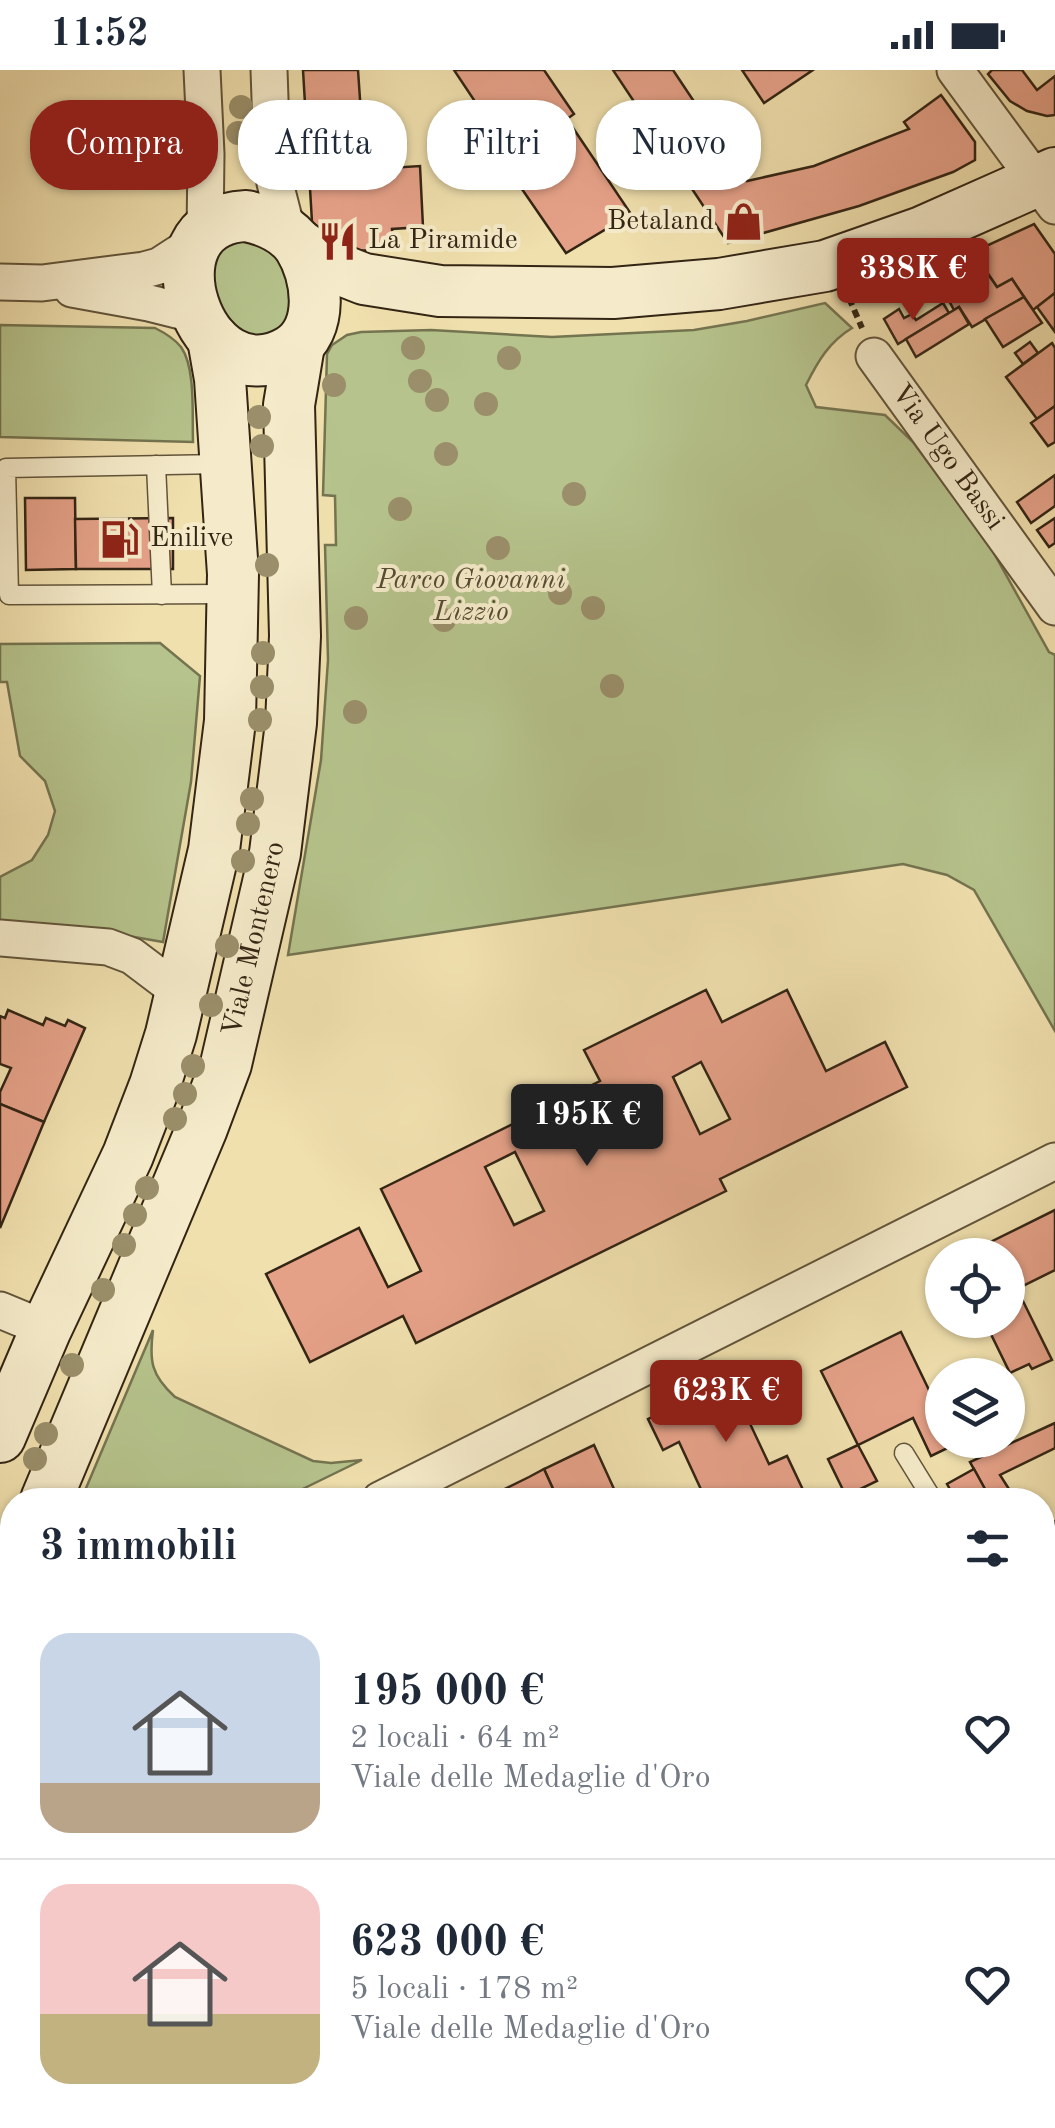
<!DOCTYPE html>
<html lang="it">
<head>
<meta charset="utf-8">
<style>
	body { margin:0; font-family:"Old Standard TT",serif; background:#f2f2f3; color:#1f2937; height:100vh; display:flex; flex-direction:column; font-size:38px; white-space:nowrap }
	* { box-sizing:border-box; margin:0 }
	p { font-size:32px; color:#747a83 }
	.icon { flex:none; width:55px; height:55px; fill:none; stroke:currentColor; stroke-width:2; stroke-linecap:round; stroke-linejoin:round }
	.map { position:relative; flex:1; overflow:hidden }
	.drawer { position:absolute; left:0px; top:1418px; width:1055px; height:642px; display:flex; flex-direction:column; background:#fff; border-radius:40px 40px 0 0; box-shadow:0 2px 8px #0004 }
	.drawer>* { flex:none }
	.hud { position:absolute; left:30px; top:30px; width:995px; height:90px; display:flex; gap:20px }
	.buttons { position:absolute; left:925px; top:1168px; display:grid; gap:20px }
	.buttons a { display:grid; place-items:center; width:100px; height:100px; border-radius:50%; background:#fff; box-shadow:0 2px 8px #0004; font-size:50px }
	.price { position:absolute; translate:-50% -85px; padding:0 22px; border-radius:10px; background:#8f2418; color:#fff; font-size:32px; line-height:65px; filter:drop-shadow(0 2px 5px #0008) }
	.price::after { content:''; position:absolute; left:50%; top:60px; width:30px; height:22px; margin-left:-15px; background:inherit; clip-path:polygon(0 0,100% 0,50% 100%) }
	.price.current { background:#222; color:#fff }
	ul { padding:0; list-style:none }
	li { display:flex; align-items:center; gap:30px; height:250px; padding:0 40px }
	li+li { border-top:2px solid #e0e1e3 }
	li span { display:grid; place-items:center; flex:none; width:280px; height:200px; border-radius:30px; color:#555 }
	li>.icon { margin-inline-start:auto }
	span .icon { width:120px; height:120px; fill:#fffc; stroke-width:1 }
	li b { font-size:42px }
	h2 { display:flex; justify-content:space-between; align-items:center; height:120px; padding:0 40px; font-size:42px }
	.chip { padding:0 35px; border-radius:40px; background:#fff; box-shadow:0 2px 8px #0004; font-size:35px; line-height:90px }
	.chip.current { background:#8f2418; color:#fff }
	.status { display:flex; justify-content:space-between; align-items:center; height:70px; padding:0 50px; background:#fff; direction:ltr }
	.status svg { height:28px; fill:currentColor }
	.map>svg:first-child { display:block }
	.green { fill:#b6c38c; stroke:#747450; stroke-width:2.5 }
	.building { fill:#e5a188; stroke:#332514; stroke-width:2.5; fill-rule:evenodd }
	.lines { fill:none; stroke-linecap:round; stroke-linejoin:round }
	.lane-casing { stroke:#62543a; stroke-width:21 }
	.street-casing { stroke:#62543a; stroke-width:39 }
	.secondary-casing { stroke:#332514; stroke-width:54 }
	.path { stroke:#332514; stroke-width:6; stroke-dasharray:8 5; stroke-linecap:butt }
	.lane { stroke:#f5ebca; stroke-width:18 }
	.street { stroke:#f5ebca; stroke-width:35 }
	.secondary { stroke:#f5ebca; stroke-width:50 }
	.tree { fill:#9a8f6a }
	.labels { text-anchor:middle; dominant-baseline:central; stroke-width:8; stroke-linejoin:round; paint-order:stroke }
	.poi-label { font-size:28px; fill:#332514; stroke:#f5ebca; text-anchor:start }
	.street-label { font-size:28px; fill:#332514; stroke:#f5ebca }
	.park-label { font-size:28px; font-style:italic; fill:#544c32; stroke:#f5ebca }
</style>
</head>
<body>
<div class="status"><b>11:52</b><svg viewBox="0 0 49 12"><path d="M0 12V9h3v3zM5 12V6h3v6zM10 12V3h3v9zM15 12V0h3v12zM26 1h20v11H26zM47 4h2v5h-2z"/></svg></div>
<div class="map">
<svg width="1055" height="2058" viewBox="0 0 1055 2058">
	<rect width="100%" height="100%" fill="#f0e0ae"/>
	<filter id="stains"><feTurbulence type="fractalNoise" baseFrequency=".002" numOctaves="4"/><feColorMatrix values="0 0 0 0 .2 0 0 0 0 .09 0 0 0 0 .02 0 0 0 .5 -.17"/></filter>
	<radialGradient id="worn" r=".72"><stop offset=".6" stop-color="#630" stop-opacity="0"/><stop offset="1" stop-color="#630" stop-opacity=".3"/></radialGradient>
	<g class="green">
		<polygon points="235,162 289,188 294,256 248,273 207,229 217,171"/>
		<path d="M825,233l27,25c-23,14 -34,33 -46,57l10,22 69,8 28,27 77,104 59,106 6,3v376l-81,-141 -27,-15 -44,-11 -615,91 33,-195 7,-100 -3,-115h11l-1,-49 -12,-1 4,-141 5,-9 15,-10 14,-3 70,-2 121,7 142,-7 53,-9z"/>
		<path d="M0,255l155,3c10,5 19,10 26,19 15,21 11,69 12,95l-193,-5z"/>
		<polygon points="160,573 200,606 191,712 163,872 117,864 0,854 0,807 32,790 48,765 55,741 45,711 20,686 7,612 0,612 0,574"/>
		<path d="M153,1260c-4,31 -2,45 22,67l138,64 18,2 31,-3 -82,40h-199z"/>
	</g>
	<g class="building">
		<polygon points="303,0 358,0 364,88 357,88 358,100 420,96 423,157 392,159 393,179 355,181 337,175 312,152"/>
		<polygon points="454,0 544,0 574,44 567,49 631,144 566,183 504,93 512,87"/>
		<polygon points="613,0 673,0 747,111 814,96 909,59 904,52 941,25 975,72 975,90 953,102 859,136 728,173"/>
		<polygon points="742,0 813,0 764,33"/>
		<polygon points="992,0 1022,0 1037,20 1055,6 1055,45 1047,46 1027,41 1010,31 988,4"/>
		<polygon points="1034,154 1055,184 1055,223 1033,240 1012,209 997,217 973,182"/>
		<polygon points="973,182 997,217 1012,209 1024,227 972,257 959,237 954,240 934,203"/>
		<polygon points="1055,223 1055,262 1037,237"/>
		<polygon points="1024,227 1042,253 1003,277 985,249"/>
		<polygon points="943,233 949,243 898,274 884,249 899,239 904,248 912,244 916,250"/>
		<polygon points="959,237 969,254 916,287 906,269"/>
		<polygon points="1030,272 1038,283 1023,294 1015,283"/>
		<polygon points="1052,273 1055,278 1055,336 1037,349 1006,307"/>
		<polygon points="1055,336 1055,372 1048,376 1031,353"/>
		<polygon points="1055,405 1055,436 1031,453 1017,432"/>
		<polygon points="25,428 75,428 76,499 26,500"/>
		<polygon points="173,448 173,499 76,499 75,449"/>
		<polygon points="1055,448 1055,473 1049,477 1037,460"/>
		<path d="M706,920l16,32 65,-32 39,81 59,-29 22,45 -187,92 6,12 -310,152 -13,-27 -93,46 -44,-88 93,-46 29,59 33,-16 -40,-82 219,-108 -16,-31zM701,992l29,57 -30,15 -27,-57zM515,1082l29,59 -30,14 -29,-58z"/>
		<polygon points="8,940 43,955 46,948 65,956 68,950 85,958 44,1052 0,1034 0,1022 11,998 0,994 0,946 5,948"/>
		<polygon points="0,1034 44,1052 0,1158"/>
		<polygon points="1055,1140 1055,1200 1017,1219 1052,1290 1032,1299 1029,1294 1010,1303 984,1250 1008,1250 1008,1185 964,1185"/>
		<polygon points="901,1262 942,1347 942,1370 954,1370 956,1374 931,1386 913,1348 858,1375 821,1301"/>
		<polygon points="746,1301 761,1334 744,1341 769,1394 787,1386 804,1422 788,1430 700,1430 705,1428 679,1372 663,1380 648,1349"/>
		<polygon points="1055,1353 1055,1378 1000,1405 1016,1430 991,1430 970,1392"/>
		<polygon points="594,1375 619,1430 595,1430 594,1426 586,1430 558,1430 544,1399"/>
		<polygon points="858,1375 877,1411 846,1426 828,1389"/>
		<polygon points="544,1399 558,1430 484,1429 529,1407"/>
		<polygon points="974,1399 991,1430 956,1430 947,1414"/>
		<polygon points="1055,1451 1055,1481 1042,1488 1042,1459"/>
		<polygon points="1047,1486 1055,1499 1055,1539 1042,1519 1042,1488"/>
		<polygon points="1042,1519 1055,1539 1055,1593 1042,1572"/>
		<polygon points="1049,1656 1055,1667 1055,1711 1042,1689 1042,1660"/>
		<polygon points="12,1665 12,1725 0,1707 0,1671"/>
		<polygon points="1042,1689 1055,1711 1055,1753 1048,1756 1051,1764 1042,1768"/>
		<polygon points="1055,1763 1055,1831 1042,1836 1042,1768"/>
		<polygon points="3,1931 10,1940 12,1938 12,1987 0,1970 0,1933"/>
		<polygon points="1047,1932 1052,1947 1042,1952 1042,1934"/>
		<polygon points="1,1971 12,1987 12,2022 4,2028 0,2022"/>
		<polygon points="1055,1995 1055,2030 1042,2035 1042,2006"/>
		<polygon points="1055,2030 1055,2058 1014,2058 1042,2048 1042,2035"/>
		<polygon points="51,2048 95,2048 89,2051 93,2058 37,2058"/>
		<polygon points="95,2048 140,2048 134,2051 140,2058 103,2058"/>
		<polygon points="154,2048 181,2048 190,2058 163,2058"/>
		<polygon points="181,2048 207,2048 211,2052 205,2058 190,2058"/>
		<polygon points="287,2048 353,2048 354,2052 318,2058 288,2058"/>
		<polygon points="353,2048 428,2048 429,2058 386,2058 385,2055 355,2058"/>
		<polygon points="469,2048 535,2048 535,2053 528,2055 528,2058 470,2058"/>
		<polygon points="652,2048 659,2048 663,2058 604,2058"/>
		<polygon points="681,2048 692,2048 696,2058 684,2058"/>
		<polygon points="863,2048 913,2048 902,2058 840,2058"/>
		<polygon points="913,2048 918,2048 923,2058 902,2058"/>
		<polygon points="947,2048 997,2048 998,2053 987,2058 951,2058"/>
		<polygon points="996,2048 1039,2048 1014,2058 1001,2058"/>
	</g>
	<g class="lines">
		<defs>
			<g id="lane">
				<polyline points="221,394 6,398 9,525 230,524"/>
				<polyline points="156,395 162,525"/>
				<polyline points="904,1383 933,1430"/>
			</g>
			<g id="street">
				<polyline points="202,0 206,84 205,163"/>
				<polyline points="269,0 272,86 275,113 288,164"/>
				<polyline points="955,0 1055,136"/>
				<polyline points="0,212 42,213 144,200 159,196 196,172"/>
				<polyline points="72,219 149,233 197,245"/>
				<path id="s1" d="M874,286l181,251"/>
				<polyline points="0,868 108,877 132,886 181,923"/>
				<polyline points="0,1240 46,1259"/>
				<polyline points="380,1430 1055,1091"/>
				<polyline points="0,1633 12,1627"/>
				<polyline points="1042,1640 1055,1632"/>
				<polyline points="1042,1870 1055,1904"/>
				<polyline points="451,2048 452,2058"/>
				<polyline points="933,2048 938,2058"/>
				<polyline points="4,2058 18,2048"/>
			</g>
			<g id="secondary">
				<path d="M246,146c20,4 41,13 53,30 19,30 26,84 -9,105 -90,53 -152,-131 -44,-135z"/>
				<polyline points="298,174 326,194 364,209 440,221 613,223 719,214 825,196 922,162 1055,103"/>
				<polyline points="0,1367 46,1259 128,1085 155,1015 171,964 214,780 230,651 233,504 220,309 213,269"/>
				<path id="s2" d="M46,1430l156,-372 24,-64 49,-211 16,-130 4,-87 -6,-231 10,-60"/>
				<polyline points="0,1594 12,1515"/>
			</g>
		</defs>
		<use href="#lane" class="lane-casing"/>
		<use href="#street" class="street-casing"/>
		<use href="#secondary" class="secondary-casing"/>
		<polyline class="path" points="849,228 862,258"/>
		<use href="#lane" class="lane"/>
		<use href="#street" class="street"/>
		<use href="#secondary" class="secondary"/>
	</g>
	<g class="tree">
		<circle cx="241" cy="37" r="12"/>
		<circle cx="238" cy="63" r="12"/>
		<circle cx="413" cy="278" r="12"/>
		<circle cx="509" cy="288" r="12"/>
		<circle cx="420" cy="311" r="12"/>
		<circle cx="334" cy="315" r="12"/>
		<circle cx="437" cy="330" r="12"/>
		<circle cx="486" cy="334" r="12"/>
		<circle cx="259" cy="347" r="12"/>
		<circle cx="262" cy="376" r="12"/>
		<circle cx="446" cy="384" r="12"/>
		<circle cx="574" cy="424" r="12"/>
		<circle cx="400" cy="439" r="12"/>
		<circle cx="498" cy="478" r="12"/>
		<circle cx="267" cy="495" r="12"/>
		<circle cx="560" cy="523" r="12"/>
		<circle cx="593" cy="538" r="12"/>
		<circle cx="356" cy="548" r="12"/>
		<circle cx="444" cy="550" r="12"/>
		<circle cx="263" cy="583" r="12"/>
		<circle cx="612" cy="616" r="12"/>
		<circle cx="262" cy="617" r="12"/>
		<circle cx="355" cy="642" r="12"/>
		<circle cx="260" cy="650" r="12"/>
		<circle cx="252" cy="729" r="12"/>
		<circle cx="248" cy="754" r="12"/>
		<circle cx="243" cy="791" r="12"/>
		<circle cx="227" cy="876" r="12"/>
		<circle cx="211" cy="935" r="12"/>
		<circle cx="193" cy="996" r="12"/>
		<circle cx="185" cy="1024" r="12"/>
		<circle cx="175" cy="1049" r="12"/>
		<circle cx="147" cy="1118" r="12"/>
		<circle cx="135" cy="1145" r="12"/>
		<circle cx="124" cy="1175" r="12"/>
		<circle cx="103" cy="1220" r="12"/>
		<circle cx="72" cy="1295" r="12"/>
		<circle cx="46" cy="1364" r="12"/>
		<circle cx="35" cy="1389" r="12"/>
	</g>
	<defs>
		<symbol id="shop-bare" viewBox="-9 -9 18 18"><path d="M-5-2.5h2.3a2.7 3.5 0 0 1 5.4 0H5L5.5 6h-11ZM-1.5-2.5h3a1.5 2.3 0 0 0-3 0Z" fill="#8f2418" stroke="#f5ebca" stroke-width="2.5" paint-order="stroke"/></symbol>
		<symbol id="restaurant-bare" viewBox="-9 -9 18 18"><path d="M-5-6h1v4h1v-4h1v4h1v-4h1v5L-1.5 .5V6h-2V.5L-5-1ZM5-6V6H3V1.5H1.5Q1.5-4 5-6Z" fill="#8f2418" stroke="#f5ebca" stroke-width="2.5" paint-order="stroke"/></symbol>
		<symbol id="fuel-bare" viewBox="-9 -9 18 18"><path d="M-5.5-6h7V0h2V4h1.3V-2.5L3-4.5l.8-.8L6-3V5H2.5V1h-1V6h-7ZM-4.2-4.7v3.2H.2V-4.7Z" fill="#8f2418" stroke="#f5ebca" stroke-width="2.5" paint-order="stroke"/></symbol>
	</defs>
	<g fill-rule="evenodd">
		<use href="#shop-bare" x="716" y="124" width="55" height="55"/>
		<use href="#restaurant-bare" x="310" y="144" width="55" height="55"/>
		<use href="#fuel-bare" x="92" y="442" width="55" height="55"/>
	</g>
	<g class="labels">
		<g class="poi-label">
			<text x="714" y="152" text-anchor="end">Betaland</text>
			<text x="368" y="171">La Piramide</text>
			<text x="150" y="469">Enilive</text>
		</g>
		<g class="street-label">
			<text stroke="none"><textPath href="#s1" startOffset="125">Via Ugo Bassi</textPath></text>
			<text stroke="none"><textPath href="#s2" startOffset="600">Viale Montenero</textPath></text>
		</g>
		<g class="park-label">
			<text x="471" y="511">Parco Giovanni<tspan x="471" dy="32">Lizzio</tspan></text>
		</g>
	</g>
	<rect width="100%" height="100%" filter="url(#stains)"/>
	<rect width="100%" height="100%" fill="url(#worn)"/>
</svg>
<div class="buttons">
<a><svg class="icon" aria-label="locate" viewBox="0 0 24 24"><circle cx="12" cy="12" r="6"/><path d="M12 2v4M12 18v4M2 12h4M18 12h4"/></svg></a>
<a><svg class="icon" aria-label="layers" viewBox="0 0 24 24"><path d="M12 4l9 5-9 5-9-5zM3 14l9 5 9-5"/></svg></a>
</div>
<b class="price" style="left:913px;top:253px">338K €</b>
<b class="price current" style="left:587px;top:1099px">195K €</b>
<b class="price" style="left:726px;top:1375px">623K €</b>
<div class="hud">
<a class="chip current">Compra</a>
<a class="chip">Affitta</a>
<a class="chip">Filtri</a>
<a class="chip">Nuovo</a>
</div>
<section class="drawer">
<h2>3 immobili<svg class="icon" aria-label="filters" viewBox="0 0 24 24"><path d="M4 7h16M4 17h16"/><circle cx="9" cy="7" r="2"/><circle cx="15" cy="17" r="2"/></svg></h2>
<ul>
<li><span style="background:linear-gradient(#c9d6e8 75%,#b9a48a 0)"><svg class="icon" aria-label="home" viewBox="0 0 24 24"><path d="M3 11l9-7 9 7M6 9v11h12V9"/></svg></span><div><b>195 000 €</b><p>2 locali · 64 m²</p><p>Viale delle Medaglie d'Oro</p></div><svg class="icon" aria-label="heart" viewBox="0 0 24 24"><path d="M12 20l-8-8c-3-5 5-10 8-4 3-6 11-1 8 4z"/></svg></li>
<li><span style="background:linear-gradient(#f6c9c9 65%,#c2b280 0)"><svg class="icon" aria-label="home" viewBox="0 0 24 24"><path d="M3 11l9-7 9 7M6 9v11h12V9"/></svg></span><div><b>623 000 €</b><p>5 locali · 178 m²</p><p>Viale delle Medaglie d'Oro</p></div><svg class="icon" aria-label="heart" viewBox="0 0 24 24"><path d="M12 20l-8-8c-3-5 5-10 8-4 3-6 11-1 8 4z"/></svg></li>
</ul>
</section>
</div>
</body>
</html>
